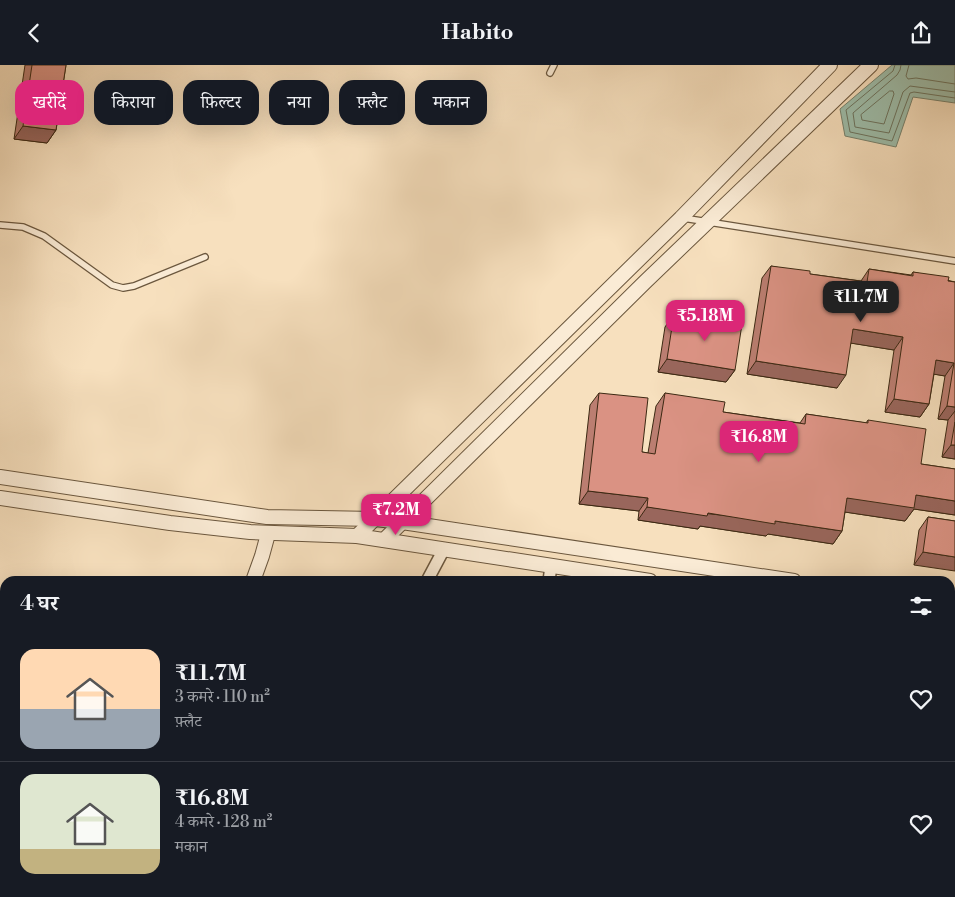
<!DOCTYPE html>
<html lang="hi">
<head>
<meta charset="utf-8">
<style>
	body { margin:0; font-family:"Libre Bodoni","Noto Serif Devanagari",serif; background:#20242c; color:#f1f3f6; height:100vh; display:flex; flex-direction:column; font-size:19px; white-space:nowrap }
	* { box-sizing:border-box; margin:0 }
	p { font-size:16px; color:#9ea1a6 }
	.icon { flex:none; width:28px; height:28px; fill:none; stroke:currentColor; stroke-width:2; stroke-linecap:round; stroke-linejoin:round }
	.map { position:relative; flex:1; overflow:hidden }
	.sheet { position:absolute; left:0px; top:511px; width:955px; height:321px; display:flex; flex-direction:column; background:#171b24; border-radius:15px 15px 0 0; box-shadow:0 5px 20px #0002 }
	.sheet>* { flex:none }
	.banner { position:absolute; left:15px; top:15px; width:500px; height:45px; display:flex; gap:10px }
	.price { position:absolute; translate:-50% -42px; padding:0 11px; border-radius:10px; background:#db2777; color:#fff; font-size:16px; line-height:32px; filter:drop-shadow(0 1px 2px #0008) }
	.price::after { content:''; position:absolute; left:50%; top:30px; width:15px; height:11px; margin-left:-8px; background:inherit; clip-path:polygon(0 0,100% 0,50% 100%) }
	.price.selected { background:#222; color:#fff }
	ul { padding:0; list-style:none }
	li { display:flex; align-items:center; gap:15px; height:125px; padding:0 20px }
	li+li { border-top:1px solid #363941 }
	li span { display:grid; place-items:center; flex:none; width:140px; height:100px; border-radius:15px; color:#555 }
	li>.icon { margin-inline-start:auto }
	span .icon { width:60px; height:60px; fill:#fffc; stroke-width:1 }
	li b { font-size:21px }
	h2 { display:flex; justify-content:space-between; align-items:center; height:60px; padding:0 20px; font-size:21px }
	.tag { padding:0 18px; border-radius:15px; background:#171b24; box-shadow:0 5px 20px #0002; font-size:18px; line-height:45px }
	.tag.selected { background:#db2777; color:#fff }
	header { display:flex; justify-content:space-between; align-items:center; height:65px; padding:0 20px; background:#171b24; font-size:22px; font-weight:800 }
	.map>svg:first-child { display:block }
	.water { fill:#9ebeab; stroke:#77826e }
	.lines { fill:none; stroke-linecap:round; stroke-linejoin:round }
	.shore { stroke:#6d745f; stroke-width:1 }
	.service-casing { stroke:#6b573e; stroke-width:8 }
	.minor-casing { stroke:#6b573e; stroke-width:14 }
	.tertiary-casing { stroke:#6b573e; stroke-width:16 }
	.service { stroke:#faebd5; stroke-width:5.5 }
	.minor { stroke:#faebd5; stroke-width:11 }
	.tertiary { stroke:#faebd5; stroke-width:14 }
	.wall { fill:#bb7e71; stroke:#3c2913 }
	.shaded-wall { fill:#99665c; stroke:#3c2913 }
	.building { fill:#da9283; stroke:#3c2913 }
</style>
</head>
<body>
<header><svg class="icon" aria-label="back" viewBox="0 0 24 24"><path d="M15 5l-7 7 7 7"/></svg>Habito<svg class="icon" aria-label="share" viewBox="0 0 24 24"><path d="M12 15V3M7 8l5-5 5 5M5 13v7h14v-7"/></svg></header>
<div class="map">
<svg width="955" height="832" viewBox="0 0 955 832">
	<rect width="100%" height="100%" fill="#f7e0be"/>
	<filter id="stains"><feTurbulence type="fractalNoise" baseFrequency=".004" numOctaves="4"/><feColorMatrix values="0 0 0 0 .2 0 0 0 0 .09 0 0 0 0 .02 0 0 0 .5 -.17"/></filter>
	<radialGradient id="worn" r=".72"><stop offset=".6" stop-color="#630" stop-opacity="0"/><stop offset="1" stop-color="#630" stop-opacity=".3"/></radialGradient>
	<g class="water">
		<polygon points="892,0 955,0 955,38 913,32 896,82 845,71 840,44"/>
		<polygon points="91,828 117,828 121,832 89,832"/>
	</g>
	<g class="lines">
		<g class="shore">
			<polyline points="895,0 893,6 846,45 850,67 892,76 910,28 914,27 955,33"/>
			<polyline points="901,0 900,5 897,10 853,48 855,62 889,68 903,27 910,21 955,27"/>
			<polyline points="909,0 906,11 908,14 916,13 955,19"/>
			<polygon points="890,26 893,26 894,29 884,59 862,55 861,50"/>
		</g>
		<defs>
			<g id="service">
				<polyline points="550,8 554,0"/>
				<polyline points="683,153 955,196"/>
				<polyline points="0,160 23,162 44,171 112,220 123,223 134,221 205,192"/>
			</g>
			<g id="minor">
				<polyline points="427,516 444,484"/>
				<polyline points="549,516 551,501"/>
				<polyline points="950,627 955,616"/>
				<polyline points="950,691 955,694"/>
				<polyline points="437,828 441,832"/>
				<polyline points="590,828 590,832"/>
				<polyline points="767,831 768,828"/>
				<polyline points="288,832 288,828"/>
				<polyline points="528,832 529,828"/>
				<polyline points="658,832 659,828"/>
			</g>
			<g id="tertiary">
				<polyline points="0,412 267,452 375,454 402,457 794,516"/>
				<polyline points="0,433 170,458 250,467 357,471 650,516"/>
				<polyline points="357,471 681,153 830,0"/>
				<polyline points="384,475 645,217 871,0"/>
				<polyline points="253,516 262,491 268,469"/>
				<polyline points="950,543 955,544"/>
				<polyline points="950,564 955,565"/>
				<polyline points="83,832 86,828"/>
			</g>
		</defs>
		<use href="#service" class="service-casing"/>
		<use href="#minor" class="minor-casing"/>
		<use href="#tertiary" class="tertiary-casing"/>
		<use href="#service" class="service"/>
		<use href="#minor" class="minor"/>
		<use href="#tertiary" class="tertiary"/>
	</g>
	<g class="wall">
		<polygon points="25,0 66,0 56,65 47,78 14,74"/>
		<polygon points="771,201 810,209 861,216 869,204 911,210 913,207 955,217 955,394 942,392 948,355 938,354 945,311 934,309 929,339 920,352 885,347 894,285 851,278 837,323 747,309 762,213"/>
		<polygon points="674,249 735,305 726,317 658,307 665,262"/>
		<polygon points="599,328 642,387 648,388 656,341 665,328 723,347 800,358 806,349 866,358 868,355 921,399 955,404 955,450 914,444 905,456 845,447 842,466 833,479 768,469 766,471 700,461 698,464 638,455 639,446 579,439 590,340"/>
		<polygon points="928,452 955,456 914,500 919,465"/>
		<rect x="472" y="828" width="19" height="4"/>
		<polygon points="605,828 655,828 655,832 604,832"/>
		<polygon points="774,828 870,828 867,832 774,832 775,830"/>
		<polygon points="905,828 918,832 902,832"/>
	</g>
	<g class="shaded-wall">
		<polygon points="23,61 56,65 47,78 14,74"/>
		<polygon points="853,264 903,272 894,285 844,277"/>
		<polygon points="667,294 735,305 726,317 658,307"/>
		<polygon points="936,295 954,298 945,311 927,308"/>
		<polygon points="756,296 846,310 837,323 747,309"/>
		<polygon points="894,334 929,339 920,352 885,347"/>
		<polygon points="947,341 955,342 955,346 948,355 938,354"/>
		<polygon points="951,380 955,380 955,394 942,392"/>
		<polygon points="588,426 648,433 639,446 579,439"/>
		<polygon points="916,430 955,436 955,450 914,444 905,456 838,446 847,433"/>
		<polygon points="647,442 775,456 842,466 833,479 768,469 766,471 700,461 698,464 638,455"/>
		<polygon points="923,487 955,492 955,506 914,500"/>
		<polygon points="343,828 362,828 359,832 342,829"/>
		<polygon points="776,829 784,831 783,832 774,832"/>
	</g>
	<g class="building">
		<polygon points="32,0 66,0 56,65 23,61"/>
		<polygon points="771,201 810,206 810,209 867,217 869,204 913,211 913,207 949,212 948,216 955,217 955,342 947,341 954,298 936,295 929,339 894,334 903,272 853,264 846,310 756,296"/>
		<polygon points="674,249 742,259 735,305 667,294"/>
		<polygon points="599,328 648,333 642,387 655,389 665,328 725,337 723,347 805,359 806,349 868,358 868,355 926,364 921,399 955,404 955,436 916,430 914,443 847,433 842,466 775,456 775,459 708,448 707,451 647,442 648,433 588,426"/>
		<polygon points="955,357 955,380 951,380"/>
		<polygon points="928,452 955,456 955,492 923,487"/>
		<polygon points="202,828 216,828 223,830 222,832 200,832"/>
		<rect x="478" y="828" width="13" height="4"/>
		<polygon points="610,828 655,828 655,832 621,832 609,830"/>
		<polygon points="777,828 827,828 823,832 783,832 784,831 776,829"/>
		<polygon points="830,828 870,828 867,832 836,832"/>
		<polygon points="905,828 921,828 918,832 912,832"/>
		<polygon points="733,829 744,832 732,832"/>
	</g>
	<rect width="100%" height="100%" filter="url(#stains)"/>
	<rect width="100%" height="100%" fill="url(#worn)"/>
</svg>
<b class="price selected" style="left:861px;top:258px">₹11.7M</b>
<b class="price" style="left:705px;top:277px">₹5.18M</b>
<b class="price" style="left:759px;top:398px">₹16.8M</b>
<b class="price" style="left:396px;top:471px">₹7.2M</b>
<div class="banner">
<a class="tag selected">खरीदें</a>
<a class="tag">किराया</a>
<a class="tag">फ़िल्टर</a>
<a class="tag">नया</a>
<a class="tag">फ़्लैट</a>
<a class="tag">मकान</a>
</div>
<section class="sheet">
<h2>4 घर<svg class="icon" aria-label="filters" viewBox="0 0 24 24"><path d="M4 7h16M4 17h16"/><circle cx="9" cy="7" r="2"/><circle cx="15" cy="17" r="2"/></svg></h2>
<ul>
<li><span style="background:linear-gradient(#ffd9b3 60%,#9aa5b1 0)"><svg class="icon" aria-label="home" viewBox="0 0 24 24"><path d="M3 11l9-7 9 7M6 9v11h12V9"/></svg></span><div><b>₹11.7M</b><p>3 कमरे · 110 m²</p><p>फ़्लैट</p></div><svg class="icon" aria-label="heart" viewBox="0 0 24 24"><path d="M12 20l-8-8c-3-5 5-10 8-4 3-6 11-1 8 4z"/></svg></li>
<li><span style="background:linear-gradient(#dfe7d0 75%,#c2b280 0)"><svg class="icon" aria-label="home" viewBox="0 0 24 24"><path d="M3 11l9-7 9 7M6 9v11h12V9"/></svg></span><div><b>₹16.8M</b><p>4 कमरे · 128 m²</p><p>मकान</p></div><svg class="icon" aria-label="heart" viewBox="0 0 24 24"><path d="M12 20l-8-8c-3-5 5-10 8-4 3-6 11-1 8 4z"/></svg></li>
</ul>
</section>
</div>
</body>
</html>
